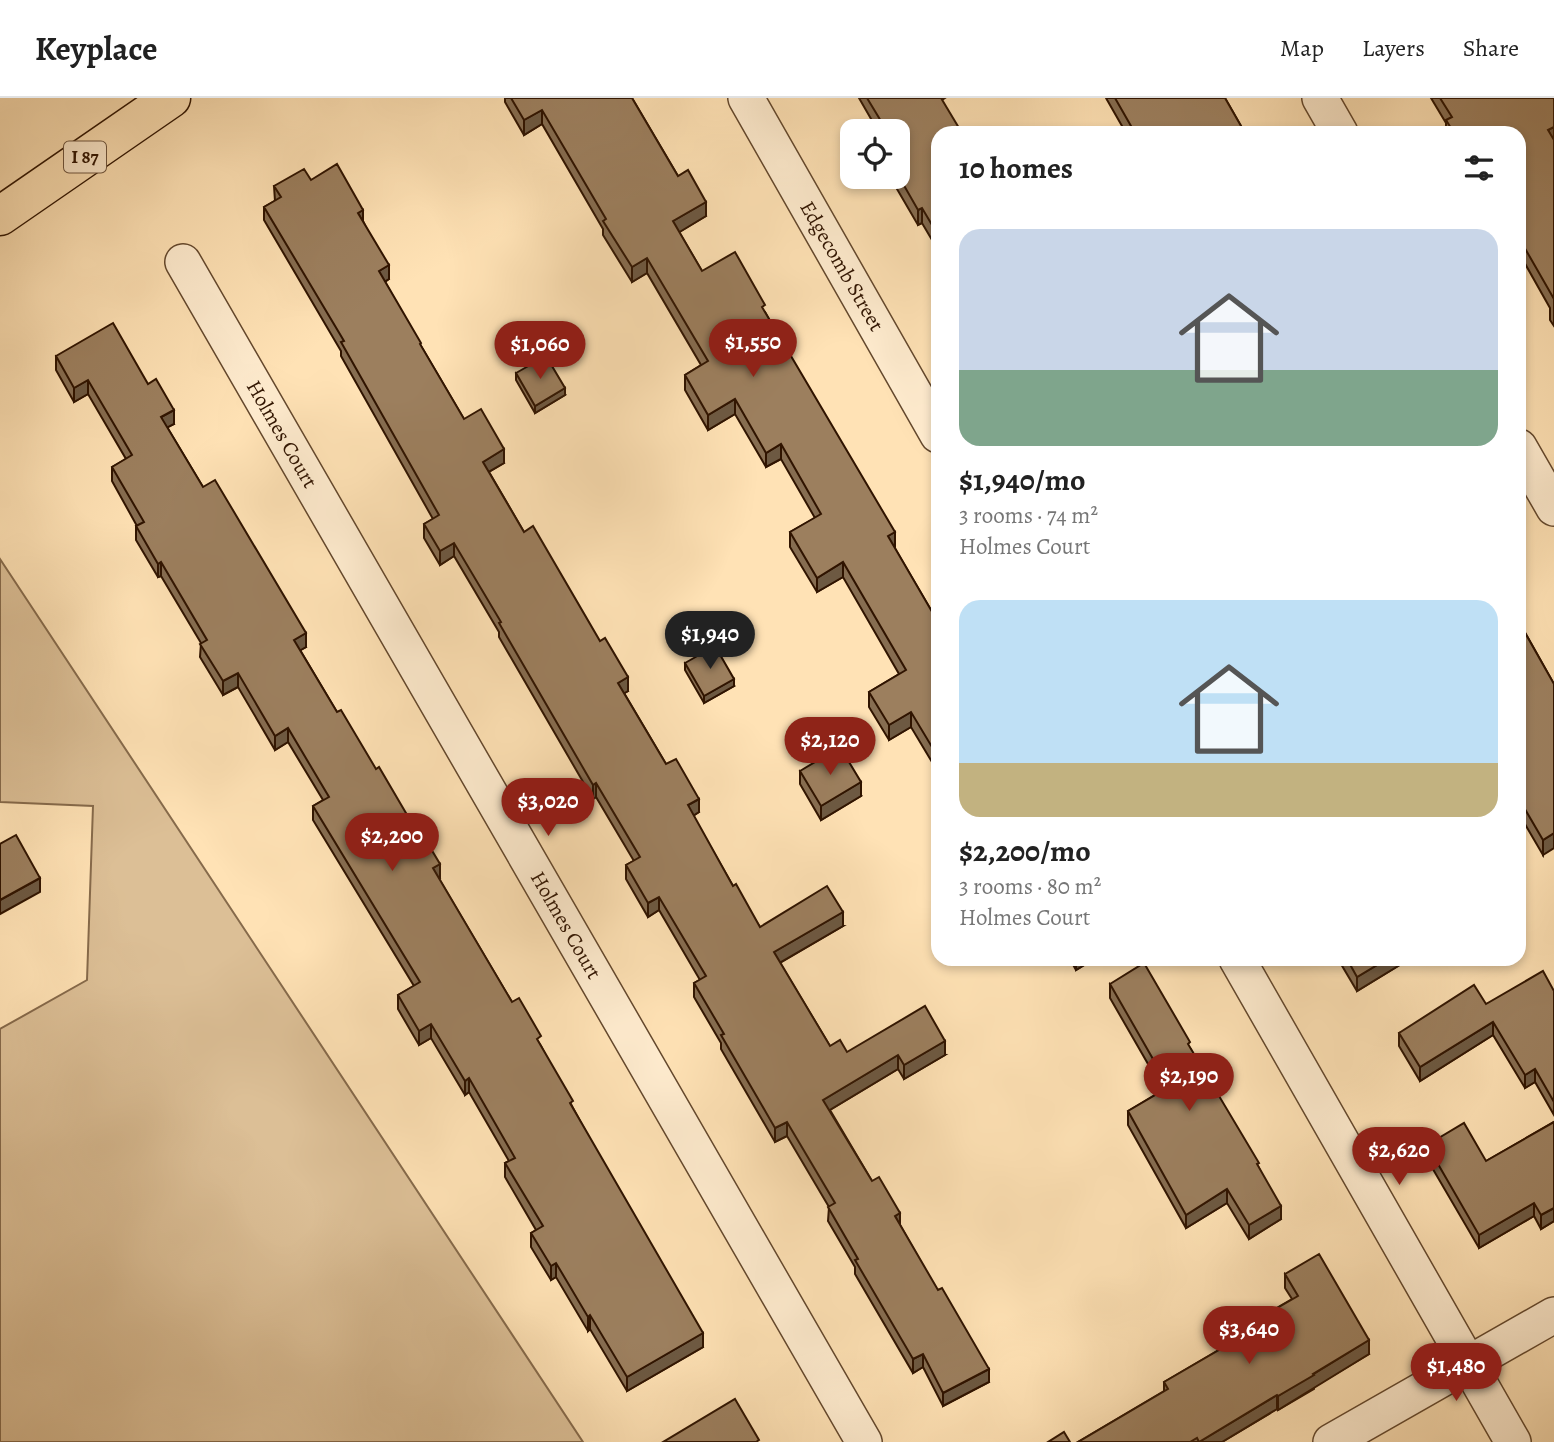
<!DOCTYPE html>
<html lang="en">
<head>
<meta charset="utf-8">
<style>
	body { margin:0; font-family:Alegreya,serif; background:#f2f2f2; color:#222; height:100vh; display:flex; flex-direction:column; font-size:26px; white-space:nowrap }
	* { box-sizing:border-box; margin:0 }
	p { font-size:23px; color:#767676 }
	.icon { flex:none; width:38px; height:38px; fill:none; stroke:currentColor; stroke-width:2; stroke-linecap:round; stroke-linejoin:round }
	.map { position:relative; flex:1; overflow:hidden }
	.details { position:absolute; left:931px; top:28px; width:595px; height:840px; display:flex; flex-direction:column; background:#fff; border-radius:21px; box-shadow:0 4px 10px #0003 }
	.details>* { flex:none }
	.controls { position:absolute; left:840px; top:21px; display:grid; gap:14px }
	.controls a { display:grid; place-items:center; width:70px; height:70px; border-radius:14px; background:#fff; box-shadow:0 4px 10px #0003; font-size:35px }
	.price { position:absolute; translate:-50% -60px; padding:0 16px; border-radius:24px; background:#8f2418; color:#fff; font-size:23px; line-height:46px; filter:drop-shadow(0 2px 4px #0008) }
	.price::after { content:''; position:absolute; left:50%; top:42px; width:21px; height:16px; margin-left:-10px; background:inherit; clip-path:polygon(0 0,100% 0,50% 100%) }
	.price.current { background:#222; color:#fff }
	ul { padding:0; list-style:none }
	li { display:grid; align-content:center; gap:14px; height:371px; padding:0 28px }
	li span { display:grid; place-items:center; height:217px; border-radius:21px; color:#555 }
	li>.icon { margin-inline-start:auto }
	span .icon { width:126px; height:126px; fill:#fffc; stroke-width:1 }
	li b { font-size:30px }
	h2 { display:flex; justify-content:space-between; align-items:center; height:84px; padding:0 28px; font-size:30px }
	header { display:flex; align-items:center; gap:42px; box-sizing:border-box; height:98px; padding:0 35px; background:#fff; border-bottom:2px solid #e0e0e0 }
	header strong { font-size:33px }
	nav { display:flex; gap:38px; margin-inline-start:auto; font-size:24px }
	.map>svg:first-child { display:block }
	.green { fill:#dcbf96; stroke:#866a4b; stroke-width:2 }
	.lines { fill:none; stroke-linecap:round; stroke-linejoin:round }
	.minor-casing { stroke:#64482d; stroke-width:38 }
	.motorway-casing { stroke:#301400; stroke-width:41 }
	.minor { stroke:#ffeccf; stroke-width:35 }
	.motorway { stroke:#ffe2b5; stroke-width:38 }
	.wall { fill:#866d51; stroke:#301400; stroke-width:2 }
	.shaded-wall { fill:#6d5942; stroke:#301400; stroke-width:2 }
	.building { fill:#9c7f5e; stroke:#301400; stroke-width:2 }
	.labels { text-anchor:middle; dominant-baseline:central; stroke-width:6; stroke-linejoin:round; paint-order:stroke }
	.shield { fill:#ffeccf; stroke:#6e553e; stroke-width:2 }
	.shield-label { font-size:19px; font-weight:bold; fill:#301400 }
	.street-label { font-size:21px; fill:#301400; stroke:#ffeccf }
</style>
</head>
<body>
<header>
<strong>Keyplace</strong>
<nav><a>Map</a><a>Layers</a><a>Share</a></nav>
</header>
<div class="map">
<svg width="1554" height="1344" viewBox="0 0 1554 1344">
	<rect width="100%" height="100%" fill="#ffe2b5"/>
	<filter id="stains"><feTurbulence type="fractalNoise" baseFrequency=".00286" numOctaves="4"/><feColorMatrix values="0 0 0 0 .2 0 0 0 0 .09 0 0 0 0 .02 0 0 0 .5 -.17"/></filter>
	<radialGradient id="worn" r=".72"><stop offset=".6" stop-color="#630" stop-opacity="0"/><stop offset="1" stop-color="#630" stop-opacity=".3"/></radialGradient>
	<polygon class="green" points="0,461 583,1344 0,1344 0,931 87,882 93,708 0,704"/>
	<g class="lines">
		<defs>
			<g id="minor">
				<polyline points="746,0 938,337"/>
				<polyline points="1320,0 1340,35"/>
				<polyline points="183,164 864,1344"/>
				<polyline points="1519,349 1554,410"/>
				<polyline points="1237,861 1513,1344"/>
				<polyline points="1331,1344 1554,1217"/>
			</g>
			<polyline id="motorway" points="0,118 171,0"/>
		</defs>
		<use href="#minor" class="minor-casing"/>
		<use href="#motorway" class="motorway-casing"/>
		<use href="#minor" class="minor"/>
		<use href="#motorway" class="motorway"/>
	</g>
	<g class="wall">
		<polygon points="505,0 632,0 678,78 706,118 679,134 702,173 765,214 894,449 938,524 938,674 911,629 889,642 869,609 869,594 899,576 843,479 817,494 790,449 790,434 815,420 781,361 766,369 735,316 708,332 685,292 685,277 701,267 647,175 632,184 603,137 603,131 542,26 524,37 505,4"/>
		<polygon points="859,0 945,0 942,2 938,35 938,152 922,125 918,127 890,79 898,79 898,33 878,33"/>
		<polygon points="1106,0 1225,0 1245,35 1126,35"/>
		<polygon points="1431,0 1554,0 1554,228 1550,222 1550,210 1519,155 1519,35 1446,35 1446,25"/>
		<polygon points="311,82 363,123 389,181 385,184 421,248 464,321 504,365 489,374 524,434 628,593 624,595 666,666 699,714 693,718 733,788 760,829 843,828 780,865 830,948 847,954 945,957 904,981 898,971 830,1012 872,1083 900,1127 989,1284 943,1308 923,1269 913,1275 855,1176 855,1169 828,1123 829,1109 787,1038 775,1044 721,951 721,945 694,899 694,885 700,882 659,812 648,819 626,781 626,767 634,763 596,699 593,701 499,539 499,534 454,458 440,467 424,440 424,426 433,421 341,258 341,253 264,122 264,109 275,103 274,88"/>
		<polygon points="56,258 148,286 174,326 167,329 203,389 306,549 300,552 337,614 440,780 439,781 512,904 541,948 573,1010 703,1249 627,1293 590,1231 588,1233 556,1179 551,1182 531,1149 531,1135 536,1132 505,1079 505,1065 509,1063 469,994 465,997 431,940 419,947 398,911 398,897 414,888 313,722 313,708 323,702 288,644 275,652 238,589 223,597 200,559 201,545 161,478 158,479 136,442 136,428 137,428 112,383 112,369 126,361 88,296 74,304 56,272"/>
		<polygon points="516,275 565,297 535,315 516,282"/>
		<polygon points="1519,524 1554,586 1543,757 1519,716"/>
		<polygon points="685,565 734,588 704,605 685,572"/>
		<polygon points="800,673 861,698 821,722 800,686"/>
		<polygon points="1070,861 1094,861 1076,872"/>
		<polygon points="1338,861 1403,861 1403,865 1357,893"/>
		<polygon points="1110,886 1190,950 1259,1070 1281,1121 1249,1141 1227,1105 1186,1130 1128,1027 1128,1013 1163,992 1110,900"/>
		<polygon points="1554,893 1554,1017 1535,984 1525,990 1493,937 1420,983 1399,948 1399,935 1486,906"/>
		<polygon points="1554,1024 1554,1123 1541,1131 1534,1118 1479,1150 1427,1061 1427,1047 1486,1063"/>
		<polygon points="1285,1176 1369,1256 1314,1289 1314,1291 1278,1312 1277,1311 1222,1344 1078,1344 1164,1293 1164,1284 1239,1240 1239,1232 1292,1201 1285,1190"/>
	</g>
	<g class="shaded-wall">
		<polygon points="542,12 542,26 524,37 524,22"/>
		<polygon points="1554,29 1554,44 1548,32"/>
		<polygon points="706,104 706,118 673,138 673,123"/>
		<polygon points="922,110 922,125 918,127 918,112"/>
		<polygon points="363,112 363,126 358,115"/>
		<polygon points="647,160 647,175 632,184 632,169"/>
		<polygon points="389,167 389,181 379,187 379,173"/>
		<polygon points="88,282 88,296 74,304 74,290"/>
		<polygon points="565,290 565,297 535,315 535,308"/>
		<polygon points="735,301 735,316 708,332 708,317"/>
		<polygon points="174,312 174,326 161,333 161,319"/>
		<polygon points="781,346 781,361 766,369 766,355"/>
		<polygon points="504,351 504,365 483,377 483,364"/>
		<polygon points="895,434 895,449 888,453 888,438"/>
		<polygon points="454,445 454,458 440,467 440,453"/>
		<polygon points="161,464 161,478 158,479 158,466"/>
		<polygon points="843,464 843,479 817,494 817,480"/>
		<polygon points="306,535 306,549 294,556 294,542"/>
		<polygon points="238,575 238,589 223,597 223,583"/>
		<polygon points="628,579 628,593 618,599 618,585"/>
		<polygon points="734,581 734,588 704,605 704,598"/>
		<polygon points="911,614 911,629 889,642 889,627"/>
		<polygon points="288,630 288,644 275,652 275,638"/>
		<polygon points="861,684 861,698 821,722 821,708"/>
		<polygon points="596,685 596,699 593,701 593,687"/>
		<polygon points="699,701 699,714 688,721 688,707"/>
		<polygon points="1554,735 1554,750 1543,757 1543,742"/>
		<polygon points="440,766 440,780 433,784 433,770"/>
		<polygon points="40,780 40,794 0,816 0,802"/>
		<polygon points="659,799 659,812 648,819 648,805"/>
		<polygon points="843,814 843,828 774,868 774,854"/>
		<polygon points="1076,861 1094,861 1076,872"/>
		<polygon points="1387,861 1403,861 1403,865 1357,893 1357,879"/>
		<polygon points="1493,924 1493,937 1420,983 1420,969"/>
		<polygon points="431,926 431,940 419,947 419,933"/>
		<polygon points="945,943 945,957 904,981 904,967"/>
		<polygon points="898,957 898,971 823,1016 823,1002"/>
		<polygon points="1535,971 1535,984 1525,990 1525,977"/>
		<polygon points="469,980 469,994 465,997 465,983"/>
		<polygon points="787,1024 787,1038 775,1044 775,1030"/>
		<polygon points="1227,1091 1227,1105 1186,1130 1186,1117"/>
		<polygon points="1534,1105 1534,1118 1479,1150 1479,1137"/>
		<polygon points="1281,1108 1281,1121 1249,1141 1249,1127"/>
		<polygon points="1554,1110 1554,1123 1541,1131 1541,1117"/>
		<polygon points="900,1115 900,1129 895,1118"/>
		<polygon points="556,1165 556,1179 551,1182 551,1168"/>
		<polygon points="590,1217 590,1231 588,1233 588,1219"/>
		<polygon points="703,1235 703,1249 627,1293 627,1279"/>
		<polygon points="1369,1242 1369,1256 1278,1312 1278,1298"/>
		<polygon points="923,1256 923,1269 913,1275 913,1261"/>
		<polygon points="989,1271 989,1284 943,1308 943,1295"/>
		<polygon points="1277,1297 1277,1311 1222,1344 1199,1344"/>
	</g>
	<g class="building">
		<polygon points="511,0 632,0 678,78 688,72 706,104 673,123 702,173 735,154 765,207 762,209 895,434 888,438 938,524 938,659 911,614 889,627 869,594 906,572 843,464 817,480 790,434 821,416 781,346 766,355 735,301 708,317 685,277 708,263 647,160 632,169 603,123 606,121 542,12 524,22"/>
		<polygon points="867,0 941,0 962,35 938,35 938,137 922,110 918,112 898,77 898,56 900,55 898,52 898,33 887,33"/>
		<polygon points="1115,0 1225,0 1245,35 1135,35"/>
		<polygon points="1440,0 1554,0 1554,29 1548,32 1554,42 1554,201 1519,140 1519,35 1454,35 1446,22 1452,19"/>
		<polygon points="337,66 363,112 358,115 389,167 379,173 421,245 420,246 464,321 481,311 504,351 483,364 524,434 533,428 600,543 605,540 628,579 618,585 666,666 676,661 699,701 688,707 733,788 736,786 760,829 827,788 843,814 774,854 830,948 840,942 847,954 925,908 945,943 904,967 898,957 823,1002 872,1083 879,1079 900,1115 895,1118 938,1192 942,1190 989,1271 943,1295 923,1256 913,1261 855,1162 858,1161 828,1109 835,1105 787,1024 775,1030 721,937 724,936 694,885 706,878 659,799 648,805 626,767 640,759 596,685 593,687 499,525 501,524 454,445 440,453 424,426 439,417 341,244 344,243 264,109 281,99 274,88 304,71 311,82"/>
		<polygon points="113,225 148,286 156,281 174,312 161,319 203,389 215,382 306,535 294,542 337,614 341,612 376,671 379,669 413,727 416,726 440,766 433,770 512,904 519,900 541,938 537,941 573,1003 570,1005 703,1235 627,1279 590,1217 588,1219 556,1165 551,1168 531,1135 543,1128 505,1065 515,1060 469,980 465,983 431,926 419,933 398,897 420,884 313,708 329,699 288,630 275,638 238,575 223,583 200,546 207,542 161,464 158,466 136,428 144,424 112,369 132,357 88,282 74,290 56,258"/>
		<polygon points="546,258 565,290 535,308 516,275"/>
		<polygon points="1519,524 1554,586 1554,735 1543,742 1519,701"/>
		<polygon points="715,548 734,581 704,598 685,565"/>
		<polygon points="840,649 861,684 821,708 800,673"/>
		<polygon points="16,737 40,780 0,802 0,746"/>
		<polygon points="1347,861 1387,861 1357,879"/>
		<polygon points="1144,865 1190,944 1188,946 1259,1065 1257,1066 1281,1108 1249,1127 1227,1091 1186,1117 1128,1013 1169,989 1110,886"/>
		<polygon points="1543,873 1554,893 1554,1004 1535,971 1525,977 1493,924 1420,969 1399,935 1474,887 1486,906"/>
		<polygon points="1554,1024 1554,1110 1541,1117 1534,1105 1479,1137 1427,1047 1464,1025 1486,1063"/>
		<polygon points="1319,1156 1369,1242 1313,1276 1314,1277 1278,1298 1277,1297 1199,1344 1197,1340 1190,1344 1078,1344 1168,1291 1164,1284 1243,1238 1239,1232 1298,1198 1285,1176"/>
		<polygon points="735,1301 759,1342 756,1344 663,1344"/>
		<polygon points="1064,1334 1070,1344 1048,1344"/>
	</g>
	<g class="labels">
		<rect class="shield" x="64" y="43.5" width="42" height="31" rx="5"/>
		<g class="shield-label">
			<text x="85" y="59">I 87</text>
		</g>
		<g class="street-label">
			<text transform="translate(842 168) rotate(60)">Edgecomb Street</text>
			<text transform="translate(282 336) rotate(60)">Holmes Court</text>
			<text transform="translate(566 827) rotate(60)">Holmes Court</text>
		</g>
	</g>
	<rect width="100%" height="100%" filter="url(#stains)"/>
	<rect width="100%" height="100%" fill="url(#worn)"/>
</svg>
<div class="controls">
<a><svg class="icon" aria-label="locate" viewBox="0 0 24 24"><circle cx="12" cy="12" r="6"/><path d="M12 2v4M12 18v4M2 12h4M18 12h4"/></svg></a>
</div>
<b class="price" style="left:753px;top:281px">$1,550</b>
<b class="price" style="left:540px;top:283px">$1,060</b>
<b class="price current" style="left:710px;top:573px">$1,940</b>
<b class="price" style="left:830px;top:679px">$2,120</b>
<b class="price" style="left:548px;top:740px">$3,020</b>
<b class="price" style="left:392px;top:775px">$2,200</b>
<b class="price" style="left:1189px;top:1015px">$2,190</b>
<b class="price" style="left:1399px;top:1089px">$2,620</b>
<b class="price" style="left:1249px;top:1268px">$3,640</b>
<b class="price" style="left:1456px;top:1305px">$1,480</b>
<section class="details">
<h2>10 homes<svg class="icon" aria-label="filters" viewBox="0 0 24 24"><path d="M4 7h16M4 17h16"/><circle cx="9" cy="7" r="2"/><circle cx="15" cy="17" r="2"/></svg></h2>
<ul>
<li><span style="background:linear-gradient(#c9d6e8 65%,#7fa58c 0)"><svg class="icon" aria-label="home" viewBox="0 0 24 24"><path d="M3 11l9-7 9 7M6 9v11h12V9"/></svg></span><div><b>$1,940/mo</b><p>3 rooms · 74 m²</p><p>Holmes Court</p></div></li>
<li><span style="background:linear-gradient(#bfe0f5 75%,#c2b280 0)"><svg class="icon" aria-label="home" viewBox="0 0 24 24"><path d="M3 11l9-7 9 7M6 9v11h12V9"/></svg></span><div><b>$2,200/mo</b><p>3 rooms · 80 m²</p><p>Holmes Court</p></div></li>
</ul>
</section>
</div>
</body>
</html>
